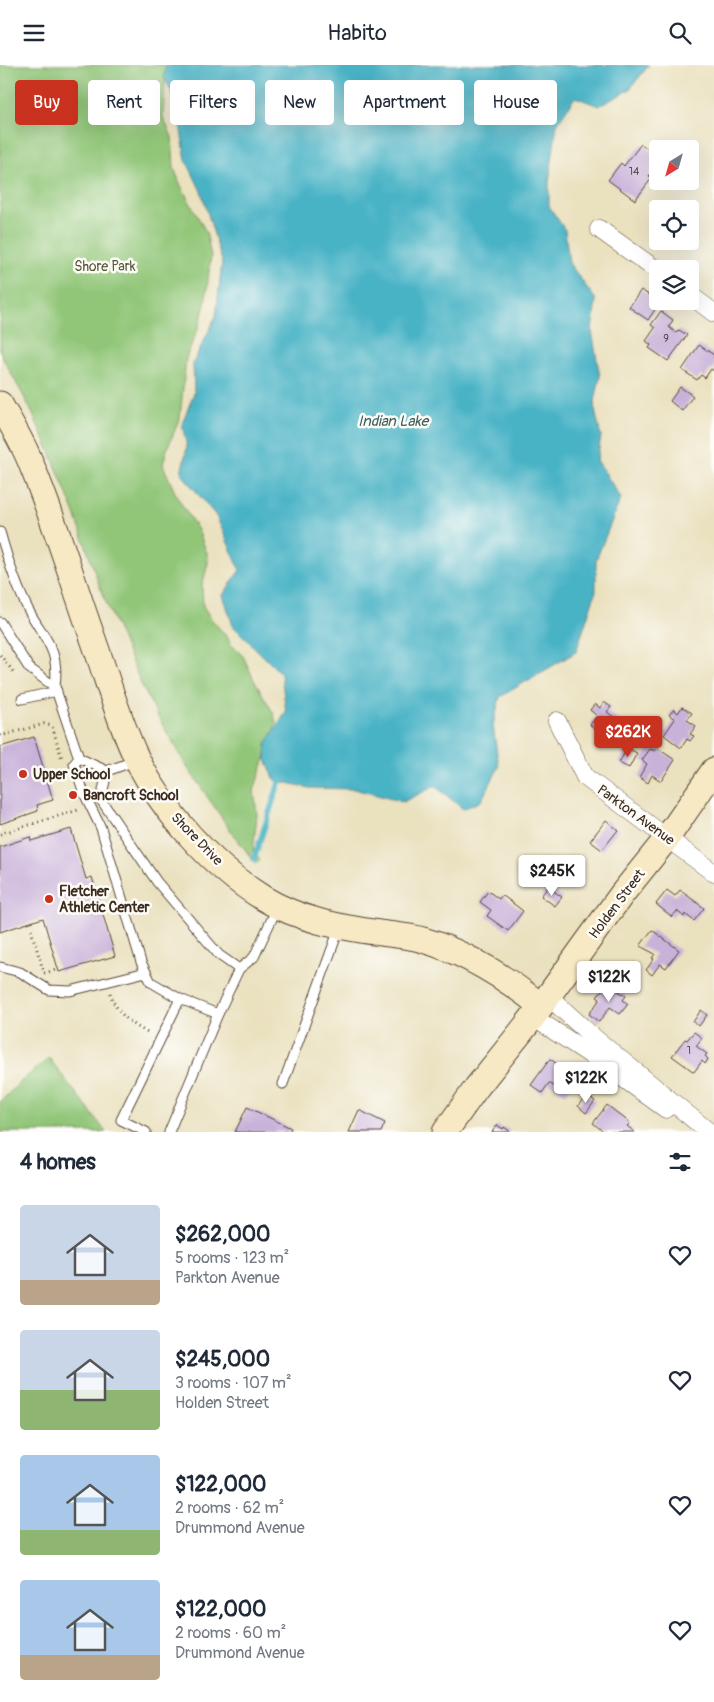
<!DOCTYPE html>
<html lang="en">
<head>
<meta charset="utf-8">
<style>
	body { margin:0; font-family:Pangolin,sans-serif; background:#f2f2f3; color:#1f2937; height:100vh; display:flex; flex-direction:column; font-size:19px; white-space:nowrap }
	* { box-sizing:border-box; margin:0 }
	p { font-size:16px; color:#747a83 }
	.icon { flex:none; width:28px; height:28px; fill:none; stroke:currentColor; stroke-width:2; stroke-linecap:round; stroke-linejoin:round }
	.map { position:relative; height:1067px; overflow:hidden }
	.panel { display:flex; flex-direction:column; background:#fff; flex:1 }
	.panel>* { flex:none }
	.top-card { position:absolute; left:15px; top:15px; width:685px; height:45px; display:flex; gap:10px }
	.needle { width:32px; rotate:217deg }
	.controls { position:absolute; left:649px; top:75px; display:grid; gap:10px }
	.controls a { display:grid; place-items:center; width:50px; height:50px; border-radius:5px; background:#fff; box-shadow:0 5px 20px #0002; font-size:25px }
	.price { position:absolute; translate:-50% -42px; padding:0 11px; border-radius:5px; background:#fff; color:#222; font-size:16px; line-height:32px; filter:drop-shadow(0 1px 2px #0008) }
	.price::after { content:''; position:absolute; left:50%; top:30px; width:15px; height:11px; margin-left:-8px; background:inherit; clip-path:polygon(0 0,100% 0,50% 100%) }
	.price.selected { background:#c8321e; color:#fff }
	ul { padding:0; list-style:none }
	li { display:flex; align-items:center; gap:15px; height:125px; padding:0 20px }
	li span { display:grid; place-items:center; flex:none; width:140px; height:100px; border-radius:5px; color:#555 }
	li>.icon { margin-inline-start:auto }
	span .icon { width:60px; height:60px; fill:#fffc; stroke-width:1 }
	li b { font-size:21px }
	h2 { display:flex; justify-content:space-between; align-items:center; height:60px; padding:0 20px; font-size:21px }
	.tag { padding:0 18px; border-radius:5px; background:#fff; box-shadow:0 5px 20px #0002; font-size:18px; line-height:45px }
	.tag.selected { background:#c8321e; color:#fff }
	header { display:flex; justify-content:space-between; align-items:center; height:65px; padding:0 20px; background:#fff; font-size:22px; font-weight:600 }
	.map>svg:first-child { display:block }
	.green { fill:#91c678; stroke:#66784b }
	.water { fill:#48b3c6; stroke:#426e72 }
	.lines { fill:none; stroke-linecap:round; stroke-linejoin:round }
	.stream { stroke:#48b3c6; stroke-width:5.5 }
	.building { fill:#c9b2da }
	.lane-casing { stroke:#554536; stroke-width:11 }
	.street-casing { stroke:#554536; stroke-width:19 }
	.secondary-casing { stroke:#554536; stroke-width:27 }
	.path { stroke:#554536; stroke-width:3; stroke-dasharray:1 4; stroke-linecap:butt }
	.lane { stroke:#fff; stroke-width:9 }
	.street { stroke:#fff; stroke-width:18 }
	.secondary { stroke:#f7e9c3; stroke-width:25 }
	.poi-dot { fill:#c8321e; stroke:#fdfcf7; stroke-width:2 }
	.labels { text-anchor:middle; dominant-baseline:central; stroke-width:5; stroke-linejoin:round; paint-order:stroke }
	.number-label { font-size:11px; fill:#5e4c4d }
	.park-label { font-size:14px; fill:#555939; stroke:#fdfcf7 }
	.poi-label { font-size:14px; font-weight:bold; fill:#3b2a1e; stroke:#fdfcf7; text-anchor:start }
	.street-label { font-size:14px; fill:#3b2a1e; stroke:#fdfcf7 }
	.water-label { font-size:15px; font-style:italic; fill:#406161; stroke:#fdfcf7 }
</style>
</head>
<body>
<header><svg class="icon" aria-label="menu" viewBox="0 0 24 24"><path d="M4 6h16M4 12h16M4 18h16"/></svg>Habito<svg class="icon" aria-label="search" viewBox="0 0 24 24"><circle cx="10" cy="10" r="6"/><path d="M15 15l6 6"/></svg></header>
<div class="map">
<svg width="714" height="1067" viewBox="0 0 714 1067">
	<rect width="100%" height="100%" fill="#fdfcf7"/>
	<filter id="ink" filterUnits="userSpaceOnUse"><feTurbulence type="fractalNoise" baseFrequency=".02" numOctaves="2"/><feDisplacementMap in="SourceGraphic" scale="10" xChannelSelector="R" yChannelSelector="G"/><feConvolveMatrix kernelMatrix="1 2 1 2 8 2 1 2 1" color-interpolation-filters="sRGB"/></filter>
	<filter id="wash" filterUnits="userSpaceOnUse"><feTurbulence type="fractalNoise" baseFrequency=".0096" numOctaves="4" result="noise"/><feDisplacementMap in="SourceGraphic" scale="20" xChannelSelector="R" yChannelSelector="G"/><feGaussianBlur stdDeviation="1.12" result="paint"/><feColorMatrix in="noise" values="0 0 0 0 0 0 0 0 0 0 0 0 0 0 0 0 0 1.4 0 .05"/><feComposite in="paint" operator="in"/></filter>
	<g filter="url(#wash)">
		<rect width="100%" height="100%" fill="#eae1bf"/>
		<g class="green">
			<polygon points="0,0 166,0 163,52 172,72 174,103 181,121 206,167 211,191 205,239 199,261 186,293 180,352 166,387 163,400 177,432 198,465 207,488 208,498 202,521 203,541 212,555 228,573 231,579 243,591 254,615 274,649 276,658 274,668 258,713 254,726 257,750 253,786 260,795 256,799 231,766 187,702 158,652 143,623 102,528 75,449 50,387 29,341 0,288"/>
			<polygon points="49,993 106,1067 0,1067 0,1037 19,1018"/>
		</g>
		<polygon class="water" points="166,0 649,0 629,25 599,41 575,32 557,59 549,117 549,141 565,165 569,198 596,235 592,266 600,312 594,341 601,371 597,395 621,433 596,495 596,526 576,587 500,632 493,660 499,702 481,736 463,744 435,721 403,737 354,724 309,723 275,715 266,695 266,679 286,647 281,609 233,561 223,530 240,505 216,451 181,408 187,382 182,359 194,328 193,298 216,251 222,196 201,126 186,95 176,36 164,12"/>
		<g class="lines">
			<polyline class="stream" points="254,794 279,718 285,710"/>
		</g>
		<g id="blocks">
			<g class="building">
				<polygon points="641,79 658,92 658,99 649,111 652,113 635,135 608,115 621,98 624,101"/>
				<polygon points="641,225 660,237 648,255 629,242"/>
				<polygon points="661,246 673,255 669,262 676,268 679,265 687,270 668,296 649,283 651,280 646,276 655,263 651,260"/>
				<polygon points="699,280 714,290 714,306 711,304 705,313 701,310 697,315 682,305"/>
				<polygon points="680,322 693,331 682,346 670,336"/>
				<polygon points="604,637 611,642 607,647 623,659 610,675 590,660 597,651 590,645 595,639 600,643"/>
				<polygon points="682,642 692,648 687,655 696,661 690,669 694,671 690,676 687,674 681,683 664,670 675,654 669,650 674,644 678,648"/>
				<polygon points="34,672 53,735 37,740 38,746 0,759 0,682"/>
				<polygon points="627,683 637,688 629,703 619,698"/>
				<polygon points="657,683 675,695 661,716 652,710 648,718 639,712 647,699 642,695 650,684 655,686"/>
				<polygon points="606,755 618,765 602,785 590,776"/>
				<polygon points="71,764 86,814 92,812 115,891 59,907 43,853 0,867 0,782 30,772 31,776"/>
				<polygon points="548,822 562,832 555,841 541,831"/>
				<polygon points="667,825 675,831 680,825 704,843 694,856 685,849 684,852 677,846 672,852 656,839"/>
				<polygon points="488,826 499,834 502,830 523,846 508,866 487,851 491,845 480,837"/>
				<polygon points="652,865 679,885 666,903 660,899 652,910 646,905 654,894 652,893 655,889 640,881"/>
				<polygon points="609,920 626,931 623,935 628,939 620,949 610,942 599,957 589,949 600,934 597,932 605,921 608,923"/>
				<polygon points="701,945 707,950 699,961 693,957"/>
				<polygon points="694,967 702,973 696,981 707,989 705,991 708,994 705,999 702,996 694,1007 672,991 685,974 687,975"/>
				<polygon points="550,994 572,1009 568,1014 573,1018 566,1029 549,1018 542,1028 531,1020"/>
				<polygon points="586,1030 595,1036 586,1048 578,1041"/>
				<polygon points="607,1040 630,1058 627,1061 635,1067 604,1067 593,1058"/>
				<polygon points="247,1042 291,1063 289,1067 235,1067"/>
				<polygon points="359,1045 385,1058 381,1067 349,1067"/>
				<polygon points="497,1060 503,1064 504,1062 511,1067 492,1067"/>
			</g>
		</g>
	</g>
	<g filter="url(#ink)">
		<use href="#blocks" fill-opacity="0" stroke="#554536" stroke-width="1"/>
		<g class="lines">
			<defs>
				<g id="lane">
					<path d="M0,467c7,25 16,54 28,77 16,30 32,39 27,78l24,71 28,13 30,-11"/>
					<polyline points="0,557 29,603 55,622"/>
					<polyline points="22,634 57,626"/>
					<polyline points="79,693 74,699 84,728 101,763 141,897 151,917 180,934 121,1055 146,1067"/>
					<polyline points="107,706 101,735 157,817 219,890 239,904 254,892 277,843"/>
					<polyline points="0,902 20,907 49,925 70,926 146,907"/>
					<polyline points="180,934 218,949"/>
					<polyline points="283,1019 339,864"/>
					<polyline points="169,1067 218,949 239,904"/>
				</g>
				<g id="street">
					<polyline points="599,164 658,206"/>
					<polyline points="690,230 714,248"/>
					<polyline points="557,656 585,712 714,808"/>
					<polyline points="548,931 592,971 709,1067"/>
					<polyline points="533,952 594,992 666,1044"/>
				</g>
				<g id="secondary">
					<path d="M0,339c11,20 24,40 32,62 23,56 40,113 60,170 15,41 26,84 45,123 26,53 76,108 126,139 36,22 76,29 117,35 14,2 29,3 43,7 44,13 82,37 118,66"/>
					<polyline points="445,1067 477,1022 533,952 622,829 667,773 714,705"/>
				</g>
			</defs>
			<use href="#lane" class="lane-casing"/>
			<use href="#street" class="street-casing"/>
			<use href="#secondary" class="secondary-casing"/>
			<g class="path">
				<polyline points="0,590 15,609"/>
				<polyline points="0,671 44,659 52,661 62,694"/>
				<polyline points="0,769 78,745"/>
				<polyline points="31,865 44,908 56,905"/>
				<path d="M110,928c7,22 20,29 39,41"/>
			</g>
			<use href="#lane" class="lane"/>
			<use href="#street" class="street"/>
			<use href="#secondary" class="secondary"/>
		</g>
	</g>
	<g class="poi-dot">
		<circle cx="23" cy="709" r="5"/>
		<circle cx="73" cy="730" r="5"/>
		<circle cx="49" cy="834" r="5"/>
	</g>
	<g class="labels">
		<g class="number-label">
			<text x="634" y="106">14</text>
			<text x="666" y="273">9</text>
			<text x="689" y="985">1</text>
		</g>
		<g class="park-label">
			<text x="105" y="201">Shore Park</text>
		</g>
		<g class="poi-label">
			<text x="33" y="709">Upper School</text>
			<text x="83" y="730">Bancroft School</text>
			<text x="59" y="826">Fletcher<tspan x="59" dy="16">Athletic Center</tspan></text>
		</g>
		<g class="street-label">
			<text transform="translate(636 750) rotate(36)">Parkton Avenue</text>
			<text transform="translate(197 774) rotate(46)">Shore Drive</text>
			<text transform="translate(617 839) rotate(-53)">Holden Street</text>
		</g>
		<g class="water-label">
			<text x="393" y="356">Indian Lake</text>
		</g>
	</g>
</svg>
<div class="controls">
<a><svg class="needle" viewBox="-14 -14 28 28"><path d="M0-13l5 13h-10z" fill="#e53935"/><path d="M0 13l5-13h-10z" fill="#747a83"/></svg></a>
<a><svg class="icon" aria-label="locate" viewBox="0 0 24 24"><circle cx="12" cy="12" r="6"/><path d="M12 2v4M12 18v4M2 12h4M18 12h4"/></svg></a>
<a><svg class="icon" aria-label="layers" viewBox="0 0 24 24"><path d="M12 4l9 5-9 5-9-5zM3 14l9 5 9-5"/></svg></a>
</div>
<b class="price selected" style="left:628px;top:693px">$262K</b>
<b class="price" style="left:552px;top:832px">$245K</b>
<b class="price" style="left:609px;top:938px">$122K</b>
<b class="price" style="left:586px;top:1039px">$122K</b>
<div class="top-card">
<a class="tag selected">Buy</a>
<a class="tag">Rent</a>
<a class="tag">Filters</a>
<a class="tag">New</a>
<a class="tag">Apartment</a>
<a class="tag">House</a>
</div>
</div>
<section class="panel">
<h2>4 homes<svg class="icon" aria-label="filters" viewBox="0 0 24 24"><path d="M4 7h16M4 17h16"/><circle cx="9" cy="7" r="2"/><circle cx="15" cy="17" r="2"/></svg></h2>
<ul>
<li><span style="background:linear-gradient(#c9d6e8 75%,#b9a48a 0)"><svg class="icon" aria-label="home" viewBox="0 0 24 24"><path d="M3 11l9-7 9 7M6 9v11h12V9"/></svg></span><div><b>$262,000</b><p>5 rooms · 123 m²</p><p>Parkton Avenue</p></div><svg class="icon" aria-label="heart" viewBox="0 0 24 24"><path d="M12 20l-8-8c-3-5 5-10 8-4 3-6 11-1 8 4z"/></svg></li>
<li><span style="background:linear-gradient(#c9d6e8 60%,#8fb573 0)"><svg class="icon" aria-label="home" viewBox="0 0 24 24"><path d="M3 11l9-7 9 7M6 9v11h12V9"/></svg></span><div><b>$245,000</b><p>3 rooms · 107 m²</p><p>Holden Street</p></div><svg class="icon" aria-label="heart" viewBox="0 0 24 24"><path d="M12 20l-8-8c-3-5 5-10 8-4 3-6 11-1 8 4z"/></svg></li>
<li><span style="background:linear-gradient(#a9c7e8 75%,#8fb573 0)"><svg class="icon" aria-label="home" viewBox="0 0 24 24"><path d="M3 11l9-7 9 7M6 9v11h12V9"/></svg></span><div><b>$122,000</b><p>2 rooms · 62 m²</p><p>Drummond Avenue</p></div><svg class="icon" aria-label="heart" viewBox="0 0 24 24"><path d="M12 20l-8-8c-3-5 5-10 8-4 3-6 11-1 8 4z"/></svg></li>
<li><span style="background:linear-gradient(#a9c7e8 75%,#b9a48a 0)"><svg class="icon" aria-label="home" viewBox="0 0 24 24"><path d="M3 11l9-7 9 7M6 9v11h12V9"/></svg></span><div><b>$122,000</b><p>2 rooms · 60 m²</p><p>Drummond Avenue</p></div><svg class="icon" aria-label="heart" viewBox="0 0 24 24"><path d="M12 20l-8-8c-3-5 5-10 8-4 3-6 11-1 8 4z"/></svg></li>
</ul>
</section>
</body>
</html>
